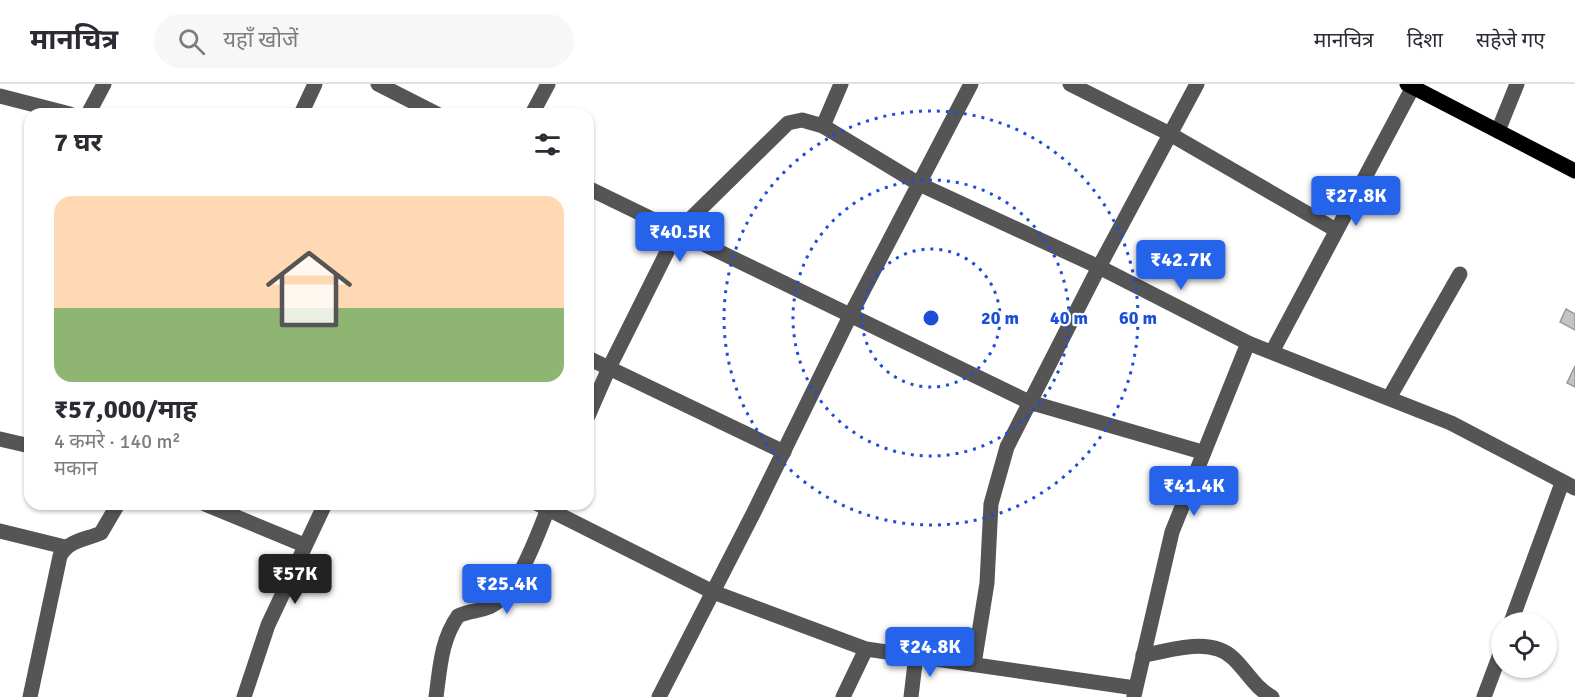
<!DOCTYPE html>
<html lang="hi">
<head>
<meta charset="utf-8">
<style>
	body { margin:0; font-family:Signika,"Noto Sans Devanagari",sans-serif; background:#f7f7f7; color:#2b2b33; height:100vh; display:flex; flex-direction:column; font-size:22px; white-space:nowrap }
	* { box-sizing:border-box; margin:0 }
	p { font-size:20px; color:#7c7c81 }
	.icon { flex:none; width:33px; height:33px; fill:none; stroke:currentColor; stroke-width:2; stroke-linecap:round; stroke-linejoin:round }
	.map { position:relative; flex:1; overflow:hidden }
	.sheet { position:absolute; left:24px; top:24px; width:570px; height:402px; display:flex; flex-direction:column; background:#fff; border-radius:18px; box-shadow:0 2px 4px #0004 }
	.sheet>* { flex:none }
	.tools { position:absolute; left:1491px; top:528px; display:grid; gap:12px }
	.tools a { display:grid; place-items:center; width:66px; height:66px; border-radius:50%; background:#fff; box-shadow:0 2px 4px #0004; font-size:30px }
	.price { position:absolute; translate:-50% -51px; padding:0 14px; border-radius:6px; background:#2563eb; color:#fff; font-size:20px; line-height:39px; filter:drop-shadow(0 2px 3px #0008) }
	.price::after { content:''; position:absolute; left:50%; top:36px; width:18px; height:14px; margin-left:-9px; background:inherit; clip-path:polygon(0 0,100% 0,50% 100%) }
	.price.active { background:#222; color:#fff }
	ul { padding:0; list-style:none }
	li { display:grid; align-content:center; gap:12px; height:318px; padding:0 30px }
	li span { display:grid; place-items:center; height:186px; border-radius:18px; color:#555 }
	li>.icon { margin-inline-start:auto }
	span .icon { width:108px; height:108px; fill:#fffc; stroke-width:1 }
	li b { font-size:26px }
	h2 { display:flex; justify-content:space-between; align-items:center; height:72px; padding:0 30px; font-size:26px }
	header { display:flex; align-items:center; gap:36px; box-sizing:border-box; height:84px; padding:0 30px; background:#fff; border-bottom:2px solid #e1e1e2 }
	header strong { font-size:28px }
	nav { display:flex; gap:33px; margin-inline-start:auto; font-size:21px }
	.search { width:420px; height:54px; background:#f7f7f7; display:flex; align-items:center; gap:15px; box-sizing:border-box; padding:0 21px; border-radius:33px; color:#7c7c81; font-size:22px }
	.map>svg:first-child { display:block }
	.building { fill:#c4c4c4; stroke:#999; stroke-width:1.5 }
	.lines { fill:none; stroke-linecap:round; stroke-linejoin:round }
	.minor { stroke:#555; stroke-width:15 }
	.major { stroke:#000; stroke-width:15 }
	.ring { fill:none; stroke:#1d4ed8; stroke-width:3; stroke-dasharray:3 6 }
	.centre { fill:#1d4ed8; stroke:#fff; stroke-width:3 }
	.ring-label { font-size:18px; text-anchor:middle; font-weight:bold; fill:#1d4ed8; stroke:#fff; stroke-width:4.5; stroke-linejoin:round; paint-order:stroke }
</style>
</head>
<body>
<header>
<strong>मानचित्र</strong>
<div class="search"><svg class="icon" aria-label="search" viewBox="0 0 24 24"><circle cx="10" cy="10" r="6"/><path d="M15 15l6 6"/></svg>यहाँ खोजें</div>
<nav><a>मानचित्र</a><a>दिशा</a><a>सहेजे गए</a></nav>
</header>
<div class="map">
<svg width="1575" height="613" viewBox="0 0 1575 613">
	<rect width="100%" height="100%" fill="#fff"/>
	<g class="building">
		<polygon points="1566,225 1575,230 1575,246 1560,238"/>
		<polygon points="1575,282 1575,303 1567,299"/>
	</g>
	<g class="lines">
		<g class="minor">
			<polyline points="378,0 437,30"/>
			<polyline points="1070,0 1170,50 1336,146"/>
			<polyline points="0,12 70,30"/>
			<polyline points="88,30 104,0"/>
			<polyline points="301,30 315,0"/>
			<polyline points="532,30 548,0"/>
			<polyline points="823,42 841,0"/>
			<polyline points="1498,47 1517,0"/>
			<polyline points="588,104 1029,318 1202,368"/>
			<polyline points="1272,268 1413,3"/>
			<polyline points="588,274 784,368"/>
			<polyline points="1389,314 1460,190"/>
			<polyline points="588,332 609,284 677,148 788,39 802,36 823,42 919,100 1099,183 1248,259 1451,339 1575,404"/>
			<polyline points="0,355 30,362"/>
			<polyline points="205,420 304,461"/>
			<polyline points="538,420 713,508 866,565 1135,604"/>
			<polyline points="0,447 65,463"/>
			<polyline points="1511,538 1562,399"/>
			<path d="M1143,571c28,-4 67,-19 90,3 14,13 21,29 39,39"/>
			<polyline points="974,580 987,499 991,420 1007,363 1099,183 1197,0"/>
			<polyline points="1134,612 1172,448 1248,259"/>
			<path d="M30,613l30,-141c9,-16 25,-16 41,-23l17,-29"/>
			<polyline points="244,613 268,541 325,420"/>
			<path d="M436,613c4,-29 5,-57 22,-81 10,-5 22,-5 31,-9 29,-12 49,-75 61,-103"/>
			<polyline points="659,613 755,426 850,232 971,0"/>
			<polyline points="843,613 866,565"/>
			<polyline points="911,613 916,571"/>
			<polyline points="1484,613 1502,565"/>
		</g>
		<polyline class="major" points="1407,0 1575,87"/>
	</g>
	<g class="ring">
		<circle cx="931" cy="234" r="69"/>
		<circle cx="931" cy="234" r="138"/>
		<circle cx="931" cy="234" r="207"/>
	</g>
	<circle cx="931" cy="234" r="9" class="centre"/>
	<g class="ring-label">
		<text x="1000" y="240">20 m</text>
		<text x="1069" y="240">40 m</text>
		<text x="1138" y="240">60 m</text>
	</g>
</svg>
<div class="tools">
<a><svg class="icon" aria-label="locate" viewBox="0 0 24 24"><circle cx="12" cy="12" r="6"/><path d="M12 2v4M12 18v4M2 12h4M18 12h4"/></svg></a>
</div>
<b class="price" style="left:1356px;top:143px">₹27.8K</b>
<b class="price" style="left:680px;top:179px">₹40.5K</b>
<b class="price" style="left:1181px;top:207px">₹42.7K</b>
<b class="price" style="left:1194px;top:433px">₹41.4K</b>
<b class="price active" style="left:295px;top:521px">₹57K</b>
<b class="price" style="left:507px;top:531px">₹25.4K</b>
<b class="price" style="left:930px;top:594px">₹24.8K</b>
<section class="sheet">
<h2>7 घर<svg class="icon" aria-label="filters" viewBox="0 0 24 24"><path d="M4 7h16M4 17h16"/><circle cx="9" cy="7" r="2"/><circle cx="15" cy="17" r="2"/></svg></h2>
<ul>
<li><span style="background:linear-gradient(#ffd9b3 60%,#8fb573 0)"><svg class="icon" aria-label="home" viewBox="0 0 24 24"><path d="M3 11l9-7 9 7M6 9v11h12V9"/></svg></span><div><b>₹57,000/माह</b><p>4 कमरे · 140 m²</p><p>मकान</p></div></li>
</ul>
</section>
</div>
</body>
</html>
